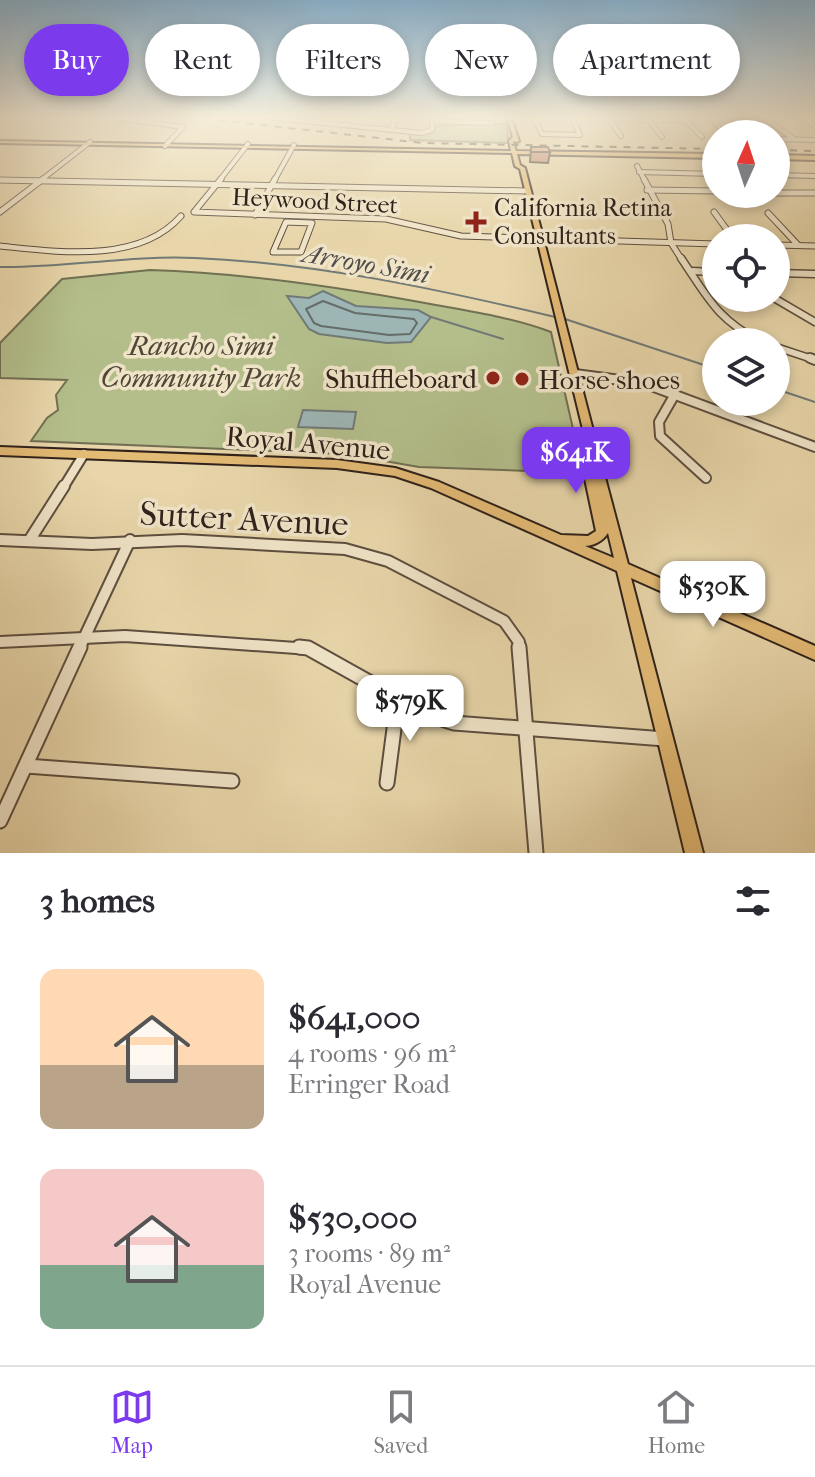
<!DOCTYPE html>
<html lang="en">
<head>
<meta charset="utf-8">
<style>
	body { margin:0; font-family:"IM FELL French Canon",serif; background:#f7f7f7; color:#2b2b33; height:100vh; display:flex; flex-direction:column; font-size:30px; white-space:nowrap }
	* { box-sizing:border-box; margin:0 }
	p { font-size:26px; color:#7c7c81 }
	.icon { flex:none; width:44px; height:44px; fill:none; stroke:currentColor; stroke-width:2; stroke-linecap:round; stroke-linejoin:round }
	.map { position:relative; height:853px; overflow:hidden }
	.details { display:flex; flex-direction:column; background:#fff; flex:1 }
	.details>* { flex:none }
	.top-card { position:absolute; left:24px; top:24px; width:768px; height:72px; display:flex; gap:16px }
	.needle { width:52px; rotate:3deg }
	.controls { position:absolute; left:702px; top:120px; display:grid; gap:16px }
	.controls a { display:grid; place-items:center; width:88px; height:88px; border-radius:50%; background:#fff; box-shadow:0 4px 12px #0003; font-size:40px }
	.price { position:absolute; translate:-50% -68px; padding:0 18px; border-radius:16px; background:#fff; color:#222; font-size:26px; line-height:52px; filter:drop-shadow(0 2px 4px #0008) }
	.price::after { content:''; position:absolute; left:50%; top:48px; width:24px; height:18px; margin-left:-12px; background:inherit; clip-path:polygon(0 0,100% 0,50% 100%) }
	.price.on { background:#7c3aed; color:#fff }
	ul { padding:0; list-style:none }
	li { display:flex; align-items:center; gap:24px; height:200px; padding:0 40px }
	li span { display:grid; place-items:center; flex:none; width:224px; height:160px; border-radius:16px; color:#555 }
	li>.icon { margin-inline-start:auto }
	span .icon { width:96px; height:96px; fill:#fffc; stroke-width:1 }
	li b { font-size:34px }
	h2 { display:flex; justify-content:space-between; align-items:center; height:96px; padding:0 40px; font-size:34px }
	.tag { padding:0 28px; border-radius:36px; background:#fff; box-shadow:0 4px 12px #0003; font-size:28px; line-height:72px }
	.tag.on { background:#7c3aed; color:#fff }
	.dock { display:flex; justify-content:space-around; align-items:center; height:112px; border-top:2px solid #e1e1e2; background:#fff; font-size:22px; color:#7c7c81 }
	.dock a { display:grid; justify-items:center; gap:4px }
	.dock .on { color:#7c3aed }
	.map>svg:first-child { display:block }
	.green { fill:#b3be8b; stroke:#717053; stroke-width:2 }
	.water { fill:#9db6b5; stroke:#717a77; stroke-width:2 }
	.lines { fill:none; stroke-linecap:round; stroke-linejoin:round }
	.shore { stroke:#666c68; stroke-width:2 }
	.stream { stroke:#717a77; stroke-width:2 }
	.minor-far5-casing { stroke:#5d4e3f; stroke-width:6 }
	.minor-far4-casing { stroke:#5d4e3f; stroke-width:7 }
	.minor-far3-casing { stroke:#5d4e3f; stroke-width:9 }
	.minor-far2-casing { stroke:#5d4e3f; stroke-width:12 }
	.minor-far1-casing { stroke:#5d4e3f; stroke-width:14 }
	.minor-casing { stroke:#5d4e3f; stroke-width:17 }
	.major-casing { stroke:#2f211b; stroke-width:4 }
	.minor-far5 { stroke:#f0e4c8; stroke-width:4 }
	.minor-far4 { stroke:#f0e4c8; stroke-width:5 }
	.minor-far3 { stroke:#f0e4c8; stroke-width:6 }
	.minor-far2 { stroke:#f0e4c8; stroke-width:8 }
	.minor-far1 { stroke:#f0e4c8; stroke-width:10 }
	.minor { stroke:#f0e4c8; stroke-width:13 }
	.major { fill:#e4bb75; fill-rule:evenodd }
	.rail { stroke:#2f211b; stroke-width:2; stroke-dasharray:7 7; stroke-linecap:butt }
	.wall { fill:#c07f65; stroke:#2f211b; stroke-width:2 }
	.building { fill:#df9476; stroke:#2f211b; stroke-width:2 }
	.poi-dot { fill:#8f2418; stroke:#f0e4c8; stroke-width:3 }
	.labels { text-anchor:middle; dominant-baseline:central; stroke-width:7; stroke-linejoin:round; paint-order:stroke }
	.far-street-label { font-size:24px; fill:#2f211b; stroke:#f0e4c8 }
	.far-poi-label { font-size:24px; fill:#2f211b; stroke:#f0e4c8; text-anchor:start }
	.far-water-label { font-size:26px; font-style:italic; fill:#504e49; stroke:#f0e4c8 }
	.park-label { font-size:28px; font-style:italic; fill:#504837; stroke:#f0e4c8 }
	.poi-label { font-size:28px; fill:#2f211b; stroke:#f0e4c8; text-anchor:end }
	.street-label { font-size:28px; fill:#2f211b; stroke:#f0e4c8 }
	.near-street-label { font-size:34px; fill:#2f211b; stroke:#f0e4c8 }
</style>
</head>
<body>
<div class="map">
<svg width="815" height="853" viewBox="0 0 815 853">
	<rect width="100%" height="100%" fill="#e8d6aa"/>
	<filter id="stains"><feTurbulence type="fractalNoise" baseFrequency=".0025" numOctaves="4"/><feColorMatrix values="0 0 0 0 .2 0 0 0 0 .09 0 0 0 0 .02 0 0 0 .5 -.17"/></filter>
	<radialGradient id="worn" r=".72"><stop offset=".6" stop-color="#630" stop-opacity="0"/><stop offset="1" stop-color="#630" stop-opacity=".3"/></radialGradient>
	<g class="green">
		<polygon points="506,124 509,143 410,140 410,133 433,132 434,126"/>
		<path d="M150,270c93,3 184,16 275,33 43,8 86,14 126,29l32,141 -164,-6 -75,-13 -313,-13 16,-23 11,-8 -2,-15 11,-15 -67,-2v-35l62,-64z"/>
	</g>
	<g class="water">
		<polygon points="323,291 356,306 418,310 431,317 411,342 387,343 319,334 309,329 287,296 309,298"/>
		<polygon points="303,410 356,412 353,429 298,427"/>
	</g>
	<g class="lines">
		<polygon class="shore" points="323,301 355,313 414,319 417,323 410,334 389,335 321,326 314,323 306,309"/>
		<g class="stream">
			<polyline points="705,117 723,134"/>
			<polyline points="706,146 716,146"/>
			<path d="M0,267c65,1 130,-12 195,-9 121,5 242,31 360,59"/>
			<polyline points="431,317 503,339"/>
			<polyline points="565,319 716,369"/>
			<polyline points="776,389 815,402"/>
		</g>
		<defs>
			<g id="minor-far5">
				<polyline points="265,117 422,133 432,130 432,117"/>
				<polyline points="534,117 542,134 580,135 572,117"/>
				<polyline points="608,117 621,136"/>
				<polyline points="727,117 747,134"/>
				<polyline points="763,117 794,139"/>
				<polyline points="801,117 815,126"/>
				<polyline points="118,118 183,127 165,146"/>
				<polyline points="683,118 702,137"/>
				<polyline points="610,119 685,120"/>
				<polyline points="648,119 662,137"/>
				<polyline points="432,121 493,123"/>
				<polyline points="392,130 395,117"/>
				<polyline points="776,139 815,140"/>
				<polyline points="637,166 645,181"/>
				<polyline points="639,172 716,174"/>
				<polyline points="776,175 815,176"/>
				<polyline points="0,180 24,181"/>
				<polyline points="40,181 90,142"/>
				<polyline points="219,181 248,144"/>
				<polyline points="274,181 294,145"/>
			</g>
			<g id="minor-far4">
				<polyline points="221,179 194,212 386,219 461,236 716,244"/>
				<polyline points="644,179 668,224 671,243 682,260"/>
				<polyline points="0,180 527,191"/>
				<polyline points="647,190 716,191"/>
				<polyline points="776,193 815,193"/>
				<polyline points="0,212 43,179"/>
				<polyline points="714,212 733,238"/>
				<polyline points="768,213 798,245"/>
				<polyline points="255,215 275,179"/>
				<polygon points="286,222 312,223 301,252 273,252"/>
				<polyline points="776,245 815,246"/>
				<path d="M0,246c58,6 139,18 181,-30"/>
			</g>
			<g id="minor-far3">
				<path d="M681,258c27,40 36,61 80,84"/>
				<polyline points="691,271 716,272"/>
				<polyline points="776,273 815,274"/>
				<polyline points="774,298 815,322"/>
				<polyline points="776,347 815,360"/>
			</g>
			<g id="minor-far2">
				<polyline points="810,358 815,360"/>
				<polyline points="575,374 643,383 815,447"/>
				<polyline points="675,394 659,422 660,436 706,478"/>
				<polyline points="63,488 84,454"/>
			</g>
			<g id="minor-far1">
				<polyline points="0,540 92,544 182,540 345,549 388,561 504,621 519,642 519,649"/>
				<polyline points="29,541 64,486"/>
				<polyline points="0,642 125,636 310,649"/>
				<polyline points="79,649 130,540"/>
			</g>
			<g id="minor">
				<polyline points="299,647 308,648 426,714 454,723 665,739"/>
				<polyline points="519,647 536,853"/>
				<polyline points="26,766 232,781"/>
				<polyline points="387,783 398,698"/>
				<polyline points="0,821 80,647"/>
			</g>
			<g id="major">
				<path d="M507,117h4l8,24 -2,1 -4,-1 3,10 200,3v4l-199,-4 3,11 5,3 72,278 2,3 -1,2 30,113 187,82v14l-184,-82 72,275h-18l-68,-282 -186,-83 -36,-12 -58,-8 -337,-13v-8l337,13 58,8 44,14 122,53 27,1 8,-5 -15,-71 7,-10 -68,-281 -5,-3 -3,-13 -512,-10v-2l511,10 -2,-10 4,-4zM608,533l6,25 -29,-12c8,0 18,-5 23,-13z"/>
				<polygon points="776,155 815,156 815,160 776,159"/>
			</g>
		</defs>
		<use href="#minor-far5" class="minor-far5-casing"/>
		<use href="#minor-far4" class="minor-far4-casing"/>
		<use href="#minor-far3" class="minor-far3-casing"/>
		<use href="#minor-far2" class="minor-far2-casing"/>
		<use href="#minor-far1" class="minor-far1-casing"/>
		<use href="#minor" class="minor-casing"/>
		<use href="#major" class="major-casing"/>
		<use href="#minor-far5" class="minor-far5"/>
		<use href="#minor-far4" class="minor-far4"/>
		<use href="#minor-far3" class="minor-far3"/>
		<use href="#minor-far2" class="minor-far2"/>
		<use href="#minor-far1" class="minor-far1"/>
		<use href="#minor" class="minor"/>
		<use href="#major" class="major"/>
		<g class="rail">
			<polyline points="191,117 423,143 716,149"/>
			<polyline points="776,150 815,151"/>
		</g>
	</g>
	<polygon class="wall" points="531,147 550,152 548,163 530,162"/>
	<polygon class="building" points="531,147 548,147 550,152 531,152"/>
	<linearGradient id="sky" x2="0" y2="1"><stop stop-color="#8ab5d4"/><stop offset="0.5" stop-color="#f5edd9"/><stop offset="1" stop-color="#f5edd9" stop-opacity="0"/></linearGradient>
	<rect width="815" height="236" fill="url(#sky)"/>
	<g class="poi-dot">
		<path d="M472 210h8v8h8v8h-8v8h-8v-8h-8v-8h8z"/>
		<circle cx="493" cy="378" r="8"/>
		<circle cx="522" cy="379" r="8"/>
	</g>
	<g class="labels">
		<g class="far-street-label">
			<text transform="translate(315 201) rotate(3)">Heywood Street</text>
		</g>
		<g class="far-poi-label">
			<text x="494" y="208">California Retina<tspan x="494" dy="28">Consultants</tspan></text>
		</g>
		<g class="far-water-label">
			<text transform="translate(366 264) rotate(10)">Arroyo Simi</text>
		</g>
		<g class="park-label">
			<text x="201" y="345">Rancho Simi<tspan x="201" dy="32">Community Park</tspan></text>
		</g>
		<g class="poi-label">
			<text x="477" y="378">Shuffleboard</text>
			<text x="538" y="379" text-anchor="start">Horse shoes</text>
		</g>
		<g class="street-label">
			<text transform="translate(308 443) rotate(5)">Royal Avenue</text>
		</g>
		<g class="near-street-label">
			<text transform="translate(244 519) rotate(3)">Sutter Avenue</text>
		</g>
	</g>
	<rect width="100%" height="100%" filter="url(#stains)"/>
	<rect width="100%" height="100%" fill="url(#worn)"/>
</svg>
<div class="controls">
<a><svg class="needle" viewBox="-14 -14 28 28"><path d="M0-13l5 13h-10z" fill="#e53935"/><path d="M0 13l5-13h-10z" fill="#7c7c81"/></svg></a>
<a><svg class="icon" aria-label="locate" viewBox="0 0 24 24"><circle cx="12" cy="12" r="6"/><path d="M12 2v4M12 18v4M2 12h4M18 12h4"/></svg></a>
<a><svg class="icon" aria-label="layers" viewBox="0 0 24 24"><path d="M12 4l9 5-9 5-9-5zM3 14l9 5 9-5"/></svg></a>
</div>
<b class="price on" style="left:576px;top:495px">$641K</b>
<b class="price" style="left:713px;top:629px">$530K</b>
<b class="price" style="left:410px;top:743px">$579K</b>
<div class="top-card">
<a class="tag on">Buy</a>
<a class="tag">Rent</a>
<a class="tag">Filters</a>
<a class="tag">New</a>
<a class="tag">Apartment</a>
</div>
</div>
<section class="details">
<h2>3 homes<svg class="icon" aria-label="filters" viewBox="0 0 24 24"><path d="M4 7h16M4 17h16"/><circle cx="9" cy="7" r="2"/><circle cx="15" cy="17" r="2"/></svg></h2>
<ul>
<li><span style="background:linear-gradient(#ffd9b3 60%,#b9a48a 0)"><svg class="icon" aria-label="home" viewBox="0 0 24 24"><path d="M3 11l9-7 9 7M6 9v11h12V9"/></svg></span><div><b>$641,000</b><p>4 rooms · 96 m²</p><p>Erringer Road</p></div></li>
<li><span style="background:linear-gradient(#f6c9c9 60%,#7fa58c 0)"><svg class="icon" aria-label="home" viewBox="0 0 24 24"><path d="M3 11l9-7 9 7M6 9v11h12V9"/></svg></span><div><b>$530,000</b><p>3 rooms · 89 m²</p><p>Royal Avenue</p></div></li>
</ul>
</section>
<nav class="dock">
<a class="on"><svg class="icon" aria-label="map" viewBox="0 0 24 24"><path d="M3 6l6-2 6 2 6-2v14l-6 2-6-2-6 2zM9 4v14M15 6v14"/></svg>Map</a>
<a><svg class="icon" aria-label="saved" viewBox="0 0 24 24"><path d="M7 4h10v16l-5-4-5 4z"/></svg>Saved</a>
<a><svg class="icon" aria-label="home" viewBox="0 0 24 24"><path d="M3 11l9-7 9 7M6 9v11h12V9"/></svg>Home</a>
</nav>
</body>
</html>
